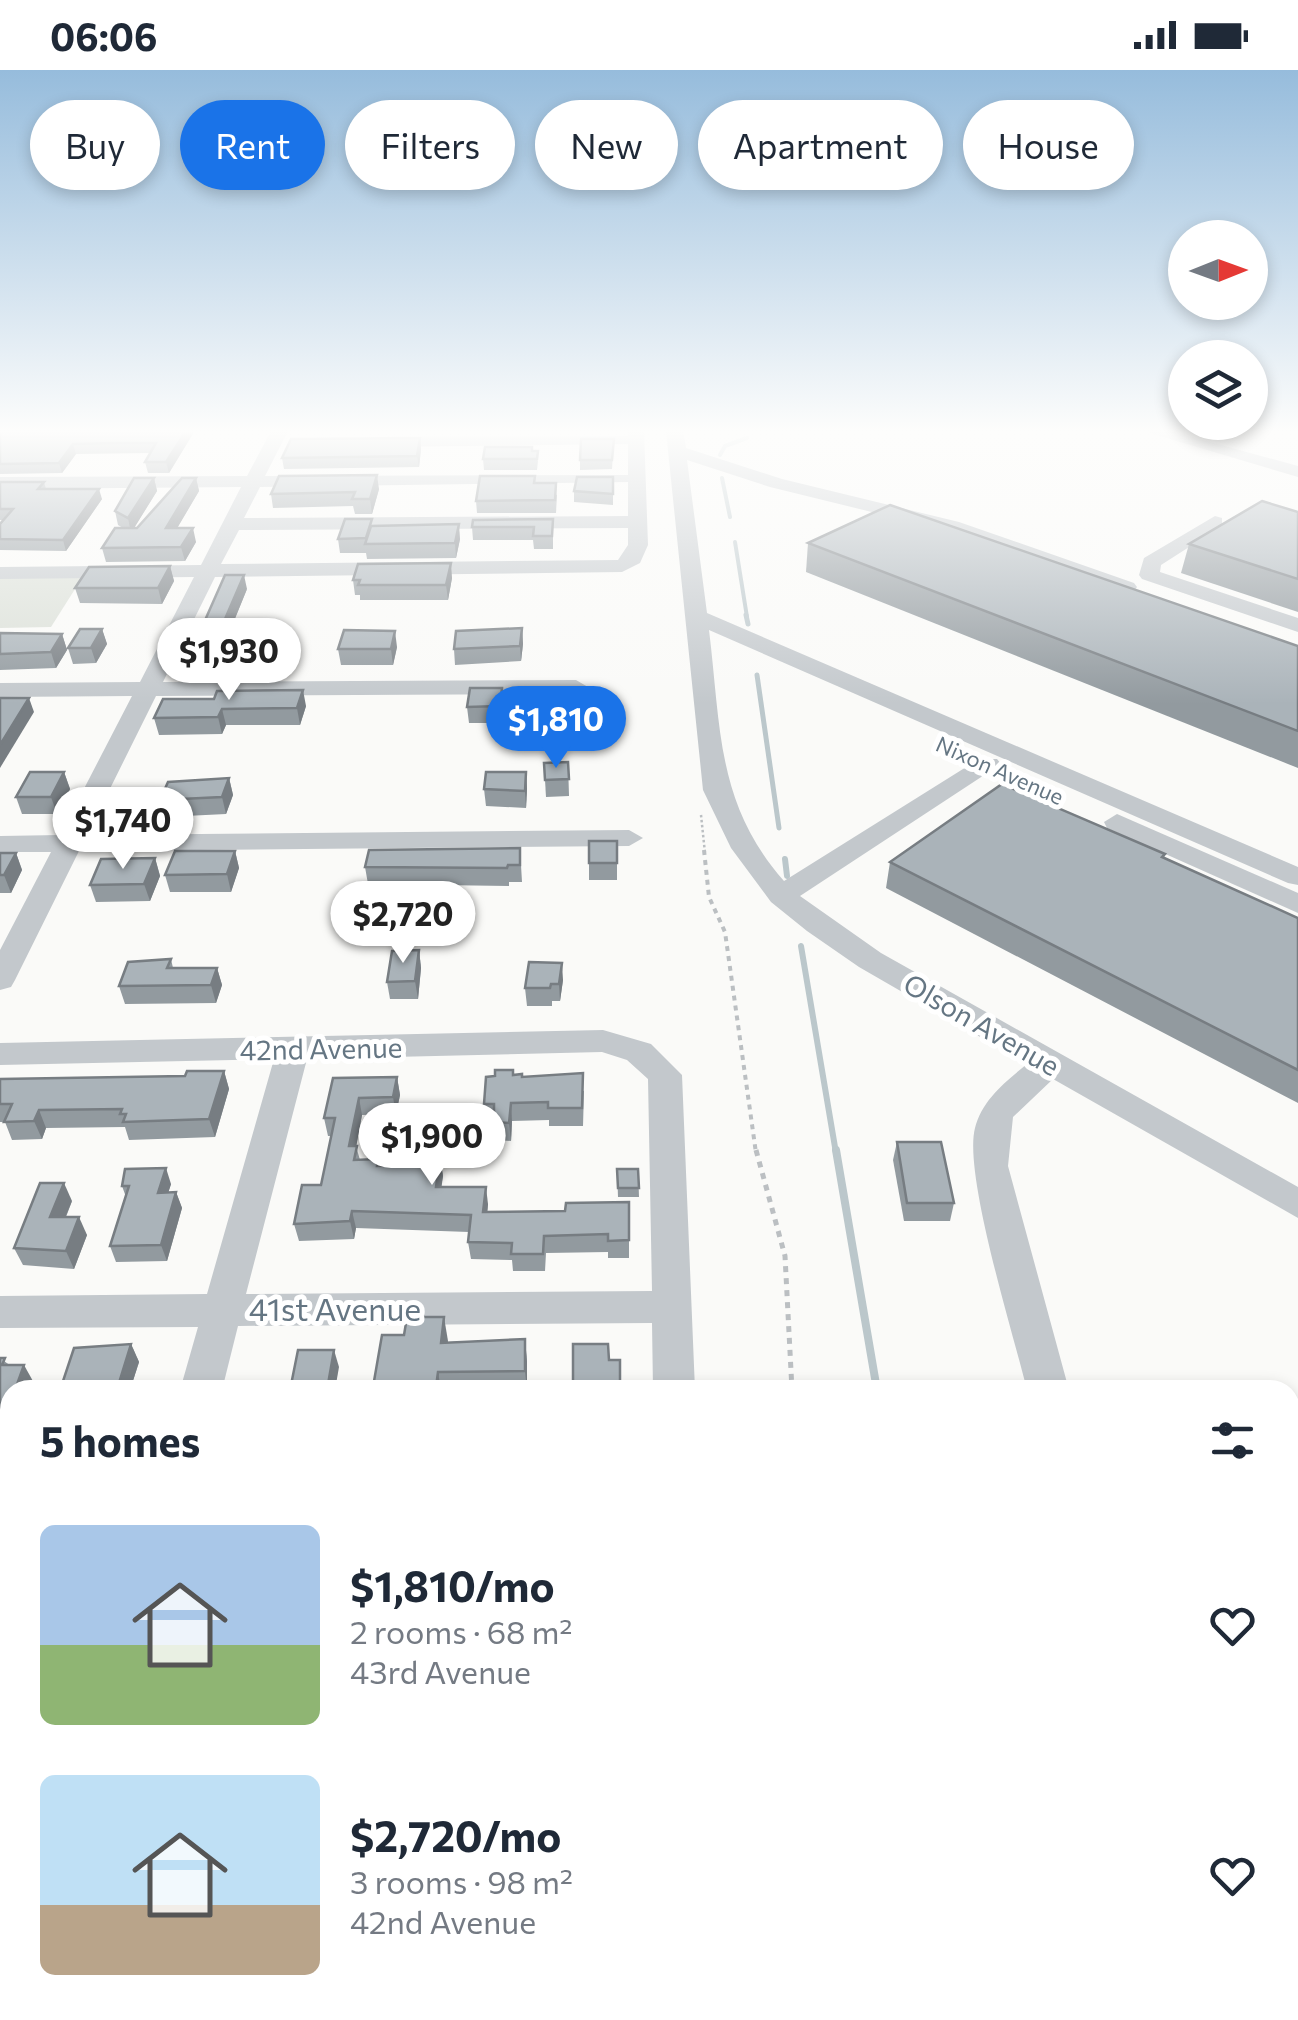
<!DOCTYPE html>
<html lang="en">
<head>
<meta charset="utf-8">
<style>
	body { margin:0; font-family:Commissioner,sans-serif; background:#f6f6f7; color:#1f2937; height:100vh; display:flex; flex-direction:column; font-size:38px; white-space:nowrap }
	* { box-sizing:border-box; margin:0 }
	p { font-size:32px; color:#747a83 }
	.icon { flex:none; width:55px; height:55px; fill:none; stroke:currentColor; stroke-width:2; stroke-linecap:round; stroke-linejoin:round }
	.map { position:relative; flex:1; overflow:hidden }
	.sheet { position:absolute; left:0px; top:1310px; width:1300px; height:640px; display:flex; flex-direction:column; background:#fff; border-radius:30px 30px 0 0; box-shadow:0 5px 15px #0003 }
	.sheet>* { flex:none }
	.top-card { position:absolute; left:30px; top:30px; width:1240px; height:90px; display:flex; gap:20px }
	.needle { width:65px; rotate:89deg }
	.tools { position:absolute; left:1168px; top:150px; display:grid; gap:20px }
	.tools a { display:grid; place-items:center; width:100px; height:100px; border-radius:50%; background:#fff; box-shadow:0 5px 15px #0003; font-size:50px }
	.price { position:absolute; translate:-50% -85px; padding:0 22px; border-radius:35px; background:#fff; color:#222; font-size:32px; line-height:65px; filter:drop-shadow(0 2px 5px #0008) }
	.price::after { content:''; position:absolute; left:50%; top:60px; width:30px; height:22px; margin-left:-15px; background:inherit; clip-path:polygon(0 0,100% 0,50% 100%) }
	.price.on { background:#1a73e8; color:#fff }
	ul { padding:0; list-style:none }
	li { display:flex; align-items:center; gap:30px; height:250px; padding:0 40px }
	li span { display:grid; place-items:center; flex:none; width:280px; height:200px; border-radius:15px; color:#555 }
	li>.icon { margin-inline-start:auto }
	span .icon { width:120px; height:120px; fill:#fffc; stroke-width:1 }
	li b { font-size:42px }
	h2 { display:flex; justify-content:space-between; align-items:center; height:120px; padding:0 40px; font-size:42px }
	.chip { padding:0 35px; border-radius:45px; background:#fff; box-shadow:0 5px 15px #0003; font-size:35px; line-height:90px }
	.chip.on { background:#1a73e8; color:#fff }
	.status { display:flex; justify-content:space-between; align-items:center; height:70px; padding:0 50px; background:#fff; direction:ltr }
	.status svg { height:28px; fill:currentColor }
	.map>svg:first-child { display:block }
	.green { fill:#dadfd7 }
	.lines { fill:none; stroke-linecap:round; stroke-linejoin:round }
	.stream-far4 { stroke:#bbc7cb; stroke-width:4 }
	.stream-far3 { stroke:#bbc7cb; stroke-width:5 }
	.stream-far2 { stroke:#bbc7cb; stroke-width:6 }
	.stream-far1 { stroke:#bbc7cb; stroke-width:8 }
	.stream { stroke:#bbc7cb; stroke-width:10 }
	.path-far3 { stroke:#bbbfc2; stroke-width:2.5; stroke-dasharray:2.5 2.5; stroke-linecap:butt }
	.path-far2 { stroke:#bbbfc2; stroke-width:4; stroke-dasharray:5 5; stroke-linecap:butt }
	.path-far1 { stroke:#bbbfc2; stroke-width:5; stroke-dasharray:6 6; stroke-linecap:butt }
	.path { stroke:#bbbfc2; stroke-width:6; stroke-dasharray:8 8; stroke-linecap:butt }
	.minor { fill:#c3c8cc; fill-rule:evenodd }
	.wall { fill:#929a9f }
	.shaded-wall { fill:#777d82 }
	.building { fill:#aab3b9; stroke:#777d82; stroke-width:2.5 }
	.labels { text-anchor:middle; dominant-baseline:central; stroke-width:10; stroke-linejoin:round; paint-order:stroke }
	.far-street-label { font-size:22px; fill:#657683; stroke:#fff }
	.street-label { font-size:28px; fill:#657683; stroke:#fff }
	.near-street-label { font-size:32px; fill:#657683; stroke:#fff }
</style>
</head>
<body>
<div class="status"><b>06:06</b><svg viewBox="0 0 49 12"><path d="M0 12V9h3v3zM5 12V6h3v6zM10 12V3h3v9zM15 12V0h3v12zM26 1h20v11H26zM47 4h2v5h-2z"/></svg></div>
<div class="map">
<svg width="1298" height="1950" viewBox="0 0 1298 1950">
	<rect width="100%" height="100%" fill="#fafaf8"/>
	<polygon class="green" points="0,508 82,508 51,557 0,558"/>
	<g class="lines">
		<g class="stream-far4">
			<polyline points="720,385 725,376 747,368"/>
			<polyline points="722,408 730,447"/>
			<polyline points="735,472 747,547"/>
		</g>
		<g class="stream-far3">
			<polyline points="746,545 748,554"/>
			<polyline points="757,605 779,758"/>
		</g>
		<g class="stream-far2">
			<polyline points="785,789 787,806"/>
			<polyline points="801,876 836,1083"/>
		</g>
		<polyline class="stream-far1" points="836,1080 877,1320"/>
		<g class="stream">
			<polyline points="1290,1535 1298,1523"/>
			<polyline points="968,1940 970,1950"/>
		</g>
		<polyline class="path-far3" points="701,745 705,783"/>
		<polyline class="path-far2" points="704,780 709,827 725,862 756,1083"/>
		<polyline class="path-far1" points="756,1080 785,1186 792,1320"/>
		<polyline class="path" points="836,1940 838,1950"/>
		<g class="minor">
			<path d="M271,361h17l-23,45 363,-1v-31l-250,3 -9,-5 9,-5 250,-1v-5h16l4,114 -8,18 -18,9 -407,5 -52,105 413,-2 12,7 -12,7 -420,2 -69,139 542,-5 14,8 -14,8 -550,5 -64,129 -4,7 -11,3v-40l51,-98h-51v-16l60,-1 72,-139 -132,1v-14l140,-1 54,-105 -194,2v-12l201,-2 40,-78 -241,2v-12l247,-1zM628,412v34l-384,2 16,-31zM628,458v17l-10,15 -397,4 18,-34z"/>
			<path d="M666,361h17l3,17 96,31 177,43 175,61 3,4 -3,4h-14l-175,-61 -175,-43 -83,-27 20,153 591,254v18l-10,-2 -579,-253c12,97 7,174 75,251l195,-122h18l4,5 -201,132 81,57 417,234v31l-245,-139 -40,38 -5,49 61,224h-42c-13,-54 -64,-216 -52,-262 7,-28 30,-46 52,-64l-168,-97 -52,-36 -36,-29 -40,-54 -28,-58z"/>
			<polygon points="1143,361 1170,361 1298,396 1298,407"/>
			<polygon points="1215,446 1222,448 1222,456 1161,495 1160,502 1298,548 1298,562 1142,509 1139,505 1144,488"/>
			<polygon points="1117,744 1298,823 1298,843 1107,758 1104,752"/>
			<path d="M603,960l48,14 31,31 13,315h-42l-1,-67 -414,3 -16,64h-42l18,-63 -198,1v-32l207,-2 67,-235 -274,6v-22zM602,982l25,8 21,19 4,212 -406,3 61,-235z"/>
			<polygon points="10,1814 10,1868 0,1869 0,1815"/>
			<polygon points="16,1940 72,1940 70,1950 12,1950"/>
			<polygon points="676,1940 732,1940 733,1950 675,1950"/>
			<polygon points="1223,1940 1279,1940 1284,1950 1226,1950"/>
		</g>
	</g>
	<g class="wall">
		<polygon points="0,361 215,361 194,362 169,403 148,403 145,392 150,383 76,384 62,403 0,404"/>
		<polygon points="302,361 427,361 303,362"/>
		<polygon points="420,368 421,379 419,397 284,399 282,388"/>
		<polygon points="614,369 612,399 580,400 580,390"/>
		<polygon points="532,381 538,391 537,400 484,400 483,389"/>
		<polygon points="613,407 613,435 574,432 574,421"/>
		<polygon points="154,408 157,421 134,458 137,458 196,408 199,421 177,458 196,472 185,491 106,492 102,478 123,458 118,455 115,441"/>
		<polygon points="0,412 44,412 46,419 102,429 66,481 0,480 0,454 4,450 0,450"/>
		<polygon points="535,413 557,425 556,443 477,443 476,431"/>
		<polygon points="379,419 372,444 355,444 353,436 273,438 271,424"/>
		<polygon points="1298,442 1298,542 1181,503 1189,474"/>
		<polygon points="553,449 553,479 534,479 533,470 473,470 472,457"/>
		<polygon points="373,456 460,469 456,488 367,489 366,483 340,483 338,469"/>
		<polygon points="808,473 1298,576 1298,698 806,502"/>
		<polygon points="170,496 174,511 162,534 80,533 75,518"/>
		<polygon points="452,508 448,530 360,530 360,525 355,525 353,510"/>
		<polygon points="247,519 229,563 259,578 251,597 195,596 191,582"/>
		<polygon points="522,558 523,574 521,591 455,595 454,579"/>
		<polygon points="102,559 107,574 96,593 73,594 68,578"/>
		<polygon points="0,563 62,564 67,580 56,598 0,600"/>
		<polygon points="397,577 393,595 341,595 338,579"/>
		<polygon points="565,618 565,653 546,653 545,637"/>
		<polygon points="163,629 306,636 300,655 226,655 222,664 159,665 154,648"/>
		<polygon points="503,634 501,653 469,653 467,637"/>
		<polygon points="568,692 569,726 546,727 544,693"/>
		<polygon points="64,702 70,719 57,744 22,744 16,727"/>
		<polygon points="526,702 527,719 526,738 486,736 484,719"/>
		<polygon points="229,708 233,725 226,744 165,747 160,730"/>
		<polygon points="617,771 617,810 589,810 589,793"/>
		<polygon points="520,778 522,812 509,812 509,816 368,814 365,797"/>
		<polygon points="235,781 239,798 231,822 170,822 165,805"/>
		<polygon points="0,783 16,783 22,800 11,823 0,823"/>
		<polygon points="1165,784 1164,788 1298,848 1298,1033 886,818 890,792"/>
		<polygon points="155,788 160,806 150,831 96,832 90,815"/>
		<polygon points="419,880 421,898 418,929 390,929 387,912"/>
		<polygon points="171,889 173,898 217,898 222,915 216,933 125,934 119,916"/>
		<polygon points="563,910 560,931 552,931 552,936 527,936 525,918"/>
		<polygon points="224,1001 229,1019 215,1067 129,1070 125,1057 46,1058 42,1069 12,1070 5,1052 0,1052 0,1009 185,1006"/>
		<polygon points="514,1005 584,1021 583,1056 549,1056 549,1050 512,1051 511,1071 496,1070 494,1052 486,1052 484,1034"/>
		<polygon points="397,1007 400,1025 396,1044 362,1045 356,1076 360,1090 380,1096 414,1095 440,1088 443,1106 441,1117 488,1134 487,1142 565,1141 629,1132 629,1188 608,1188 608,1182 546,1183 545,1201 513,1201 512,1190 471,1189 468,1172 469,1162 356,1158 354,1169 299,1171 294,1154 321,1115 331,1066 328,1066 324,1048 333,1008"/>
		<polygon points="897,1072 954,1133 950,1151 904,1151 893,1090"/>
		<polygon points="617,1099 638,1099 639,1127 618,1127"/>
		<polygon points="171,1114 168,1123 176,1122 182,1138 167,1191 116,1192 110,1176 126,1127 122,1116"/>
		<polygon points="72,1131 66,1147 87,1165 74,1199 23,1195 14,1178"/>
		<polygon points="525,1269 527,1292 527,1320 374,1320 373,1317 448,1272"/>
		<polygon points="131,1274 139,1292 130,1320 60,1320"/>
		<polygon points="0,1288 34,1313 31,1320 10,1320 10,1358 0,1359"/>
		<polygon points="620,1290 620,1320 573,1320"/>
		<polygon points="10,1496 10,1539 0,1539 0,1497"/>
		<polygon points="114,1940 226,1940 225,1946"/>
	</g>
	<g class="shaded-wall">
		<polygon points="186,361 194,361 194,362 169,403 166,392"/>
		<polygon points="420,368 421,379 419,397 417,386"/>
		<polygon points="73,374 76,384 62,403 59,393"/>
		<polygon points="377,405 379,419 372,444 370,429"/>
		<polygon points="154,408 157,421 131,463 128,448"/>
		<polygon points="196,408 199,421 169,472 166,458"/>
		<polygon points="99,419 102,429 66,481 63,470"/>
		<polygon points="459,454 460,469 456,488 455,473"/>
		<polygon points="193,458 196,472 185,491 181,477"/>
		<polygon points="451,493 452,508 448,530 446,515"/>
		<polygon points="170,496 174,511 162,534 158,518"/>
		<polygon points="244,505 247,519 223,578 219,563"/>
		<polygon points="522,558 523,574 521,591 520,576"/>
		<polygon points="102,559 107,574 96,593 91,578"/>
		<polygon points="395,561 397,577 393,595 391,579"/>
		<polygon points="256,563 259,578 251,597 248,582"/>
		<polygon points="62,564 67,580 56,598 51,582"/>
		<polygon points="502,618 503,634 501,653 500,636"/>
		<polygon points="303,620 306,636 300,655 297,638"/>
		<polygon points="29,628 34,642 0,698 0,675"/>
		<polygon points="222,639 226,655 222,664 218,647"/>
		<polygon points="64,702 70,719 57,744 51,727"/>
		<polygon points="526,702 527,719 526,738 525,721"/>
		<polygon points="229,708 233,725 226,744 222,727"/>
		<polygon points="235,781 239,798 231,822 227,804"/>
		<polygon points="16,783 22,800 11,823 4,805"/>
		<polygon points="155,788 160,806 150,831 144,814"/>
		<polygon points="419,880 421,898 418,929 415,911"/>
		<polygon points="562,893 563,910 560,931 559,914"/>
		<polygon points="217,898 222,915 216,933 211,915"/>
		<polygon points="224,1001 229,1019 215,1067 209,1049"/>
		<polygon points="397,1007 400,1025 396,1044 393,1027"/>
		<polygon points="359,1028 362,1045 353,1094 349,1076"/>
		<polygon points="511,1033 512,1051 511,1071 509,1053"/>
		<polygon points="39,1040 46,1058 42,1069 34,1051"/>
		<polygon points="440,1088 443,1106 439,1135 436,1117"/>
		<polygon points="166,1098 171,1114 163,1139 158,1123"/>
		<polygon points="64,1113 72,1131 58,1165 50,1147"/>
		<polygon points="486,1117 488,1134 486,1159 483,1142"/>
		<polygon points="176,1122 182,1138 167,1191 161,1175"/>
		<polygon points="352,1141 356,1158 354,1169 350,1151"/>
		<polygon points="79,1147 87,1165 74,1199 66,1181"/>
		<polygon points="444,1247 448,1271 445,1296 441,1273"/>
		<polygon points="525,1269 527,1292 527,1320 525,1301"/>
		<polygon points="131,1274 139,1292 130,1320 120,1320 118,1316"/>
		<polygon points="334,1280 339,1297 335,1320 327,1320"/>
		<polygon points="24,1295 34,1313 31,1320 15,1320"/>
		<polygon points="438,1302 441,1320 436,1320 436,1317"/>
		<polygon points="176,1940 188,1940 193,1945 192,1950 175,1950"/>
	</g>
	<g class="building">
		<polygon points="0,361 186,361 166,392 145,392 156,373 114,373 73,374 59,393 0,394"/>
		<polygon points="420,368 417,386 282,388 291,369"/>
		<polygon points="581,369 614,369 612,390 580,390"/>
		<polygon points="485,377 532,377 532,381 538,381 537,389 483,389"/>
		<polygon points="377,405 370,429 352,429 355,422 271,424 279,406"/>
		<polygon points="480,406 535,406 534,413 556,413 555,430 476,431"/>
		<polygon points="577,407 613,407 613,424 574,421"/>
		<polygon points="134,408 154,408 128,448 115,441"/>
		<polygon points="182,408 196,408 166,458 193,458 181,477 102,478 115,458 137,458"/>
		<polygon points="0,412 44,412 38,419 99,419 63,470 0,469 0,454 13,439 0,439"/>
		<polygon points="1262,431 1298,442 1298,509 1189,474"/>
		<polygon points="890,435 1298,576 1298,661 808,473"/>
		<polygon points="345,449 372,449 366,468 338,469"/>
		<polygon points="553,449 552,466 533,466 534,457 472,457 473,450"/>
		<polygon points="459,454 455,473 365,474 371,456"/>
		<polygon points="451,493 446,515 358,515 360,510 353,510 358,494"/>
		<polygon points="170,496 158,518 75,518 89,497"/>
		<polygon points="225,505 244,505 219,563 256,563 248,582 191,582"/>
		<polygon points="522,558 520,576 454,579 456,561"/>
		<polygon points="80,559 102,559 91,578 68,578"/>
		<polygon points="344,560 395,561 391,579 338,579"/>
		<polygon points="0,563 62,564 51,582 0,584"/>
		<polygon points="470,618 502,618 500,636 467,637"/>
		<polygon points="546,618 565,618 564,637 545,637"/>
		<polygon points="303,620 297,638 222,639 218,647 154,648 163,629 214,629 217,621"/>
		<polygon points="0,628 29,628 0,675"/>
		<polygon points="568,692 569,709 545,710 544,693"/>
		<polygon points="30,702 64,702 51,727 16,727"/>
		<polygon points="486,702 526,702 525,721 484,719"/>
		<polygon points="229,708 222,727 160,730 168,712"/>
		<polygon points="1002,714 1165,784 1162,787 1298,848 1298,1000 890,792"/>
		<rect x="589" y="771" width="28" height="22"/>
		<polygon points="520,778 520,795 508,795 507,798 365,797 369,780"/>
		<polygon points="175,781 235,781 227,804 165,805"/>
		<polygon points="0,783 16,783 4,805 0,805"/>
		<polygon points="155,788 144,814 90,815 101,789"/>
		<polygon points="419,880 415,911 387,912 392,881"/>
		<polygon points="171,889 167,898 217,898 211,915 119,916 128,892"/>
		<polygon points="529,892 562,893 559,914 551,914 550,918 525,918"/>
		<polygon points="495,1000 513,1000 513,1005 522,1004 522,1007 583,1003 582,1038 548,1038 548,1032 511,1033 509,1053 494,1052 494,1034 484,1034 486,1007 495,1006"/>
		<polygon points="187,1001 224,1001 209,1049 123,1052 126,1044 120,1044 122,1039 39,1040 34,1051 4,1052 12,1034 0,1034 0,1009 185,1006"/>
		<polygon points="397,1007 393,1027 359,1028 349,1076 357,1076 354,1090 378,1089 377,1096 414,1095 415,1089 440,1088 436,1117 486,1117 483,1142 565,1141 566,1133 629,1132 629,1170 608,1171 608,1164 544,1166 543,1184 511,1184 512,1173 468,1172 471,1145 352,1141 350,1151 294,1154 302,1115 321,1115 335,1048 324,1048 333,1008"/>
		<polygon points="897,1072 941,1072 954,1133 907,1133"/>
		<polygon points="166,1098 158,1123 176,1122 161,1175 110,1176 129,1116 122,1116 125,1099"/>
		<polygon points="617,1099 638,1099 639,1118 618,1118"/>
		<polygon points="40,1113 64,1113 50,1147 79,1147 66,1181 14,1178"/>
		<polygon points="407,1247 444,1247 441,1273 525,1269 525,1301 438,1302 436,1317 373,1317 382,1265 404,1265"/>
		<polygon points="131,1274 118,1316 60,1320 74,1278"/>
		<polygon points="573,1274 608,1274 609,1290 620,1290 620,1312 609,1312 609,1320 573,1320"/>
		<polygon points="298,1280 334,1280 327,1320 290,1320"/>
		<polygon points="0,1288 5,1288 2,1295 24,1295 15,1320 10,1320 10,1333 7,1341 0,1341"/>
		<polygon points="10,1496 10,1523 0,1523 0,1497"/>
		<polygon points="114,1940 176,1940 175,1950 112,1950"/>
		<polygon points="539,1940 638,1940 638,1950 538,1950"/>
	</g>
	<linearGradient id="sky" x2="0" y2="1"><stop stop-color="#96bcdc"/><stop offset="0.57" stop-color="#fdfdfc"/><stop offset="1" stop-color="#fdfdfc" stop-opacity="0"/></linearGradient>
	<rect width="1298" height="634" fill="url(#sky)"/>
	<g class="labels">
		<g class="far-street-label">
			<text transform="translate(1000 700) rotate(24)">Nixon Avenue</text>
		</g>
		<g class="street-label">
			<text transform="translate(982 954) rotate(30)">Olson Avenue</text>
			<text transform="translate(321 978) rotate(-1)">42nd Avenue</text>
		</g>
		<g class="near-street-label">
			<text x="335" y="1238">41st Avenue</text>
		</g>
	</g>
</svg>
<div class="tools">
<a><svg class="needle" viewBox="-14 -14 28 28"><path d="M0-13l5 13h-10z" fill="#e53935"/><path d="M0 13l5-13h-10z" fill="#747a83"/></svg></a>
<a><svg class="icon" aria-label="layers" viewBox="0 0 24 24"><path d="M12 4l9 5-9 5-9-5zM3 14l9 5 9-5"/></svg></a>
</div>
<b class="price" style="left:229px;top:633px">$1,930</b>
<b class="price on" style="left:556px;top:701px">$1,810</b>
<b class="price" style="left:123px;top:802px">$1,740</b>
<b class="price" style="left:403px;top:896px">$2,720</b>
<b class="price" style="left:432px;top:1118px">$1,900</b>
<div class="top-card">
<a class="chip">Buy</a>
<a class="chip on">Rent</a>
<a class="chip">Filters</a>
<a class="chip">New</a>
<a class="chip">Apartment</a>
<a class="chip">House</a>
</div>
<section class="sheet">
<h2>5 homes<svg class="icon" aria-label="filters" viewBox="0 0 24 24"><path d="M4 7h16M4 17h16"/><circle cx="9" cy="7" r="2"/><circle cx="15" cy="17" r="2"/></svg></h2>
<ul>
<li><span style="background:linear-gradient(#a9c7e8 60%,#8fb573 0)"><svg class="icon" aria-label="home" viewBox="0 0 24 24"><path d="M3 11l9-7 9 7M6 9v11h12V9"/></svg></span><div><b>$1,810/mo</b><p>2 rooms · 68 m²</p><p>43rd Avenue</p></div><svg class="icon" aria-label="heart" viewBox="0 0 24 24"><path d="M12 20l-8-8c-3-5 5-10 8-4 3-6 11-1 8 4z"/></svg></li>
<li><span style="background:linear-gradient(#bfe0f5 65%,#b9a48a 0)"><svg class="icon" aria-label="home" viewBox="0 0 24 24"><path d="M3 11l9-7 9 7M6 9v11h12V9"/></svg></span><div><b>$2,720/mo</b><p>3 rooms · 98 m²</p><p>42nd Avenue</p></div><svg class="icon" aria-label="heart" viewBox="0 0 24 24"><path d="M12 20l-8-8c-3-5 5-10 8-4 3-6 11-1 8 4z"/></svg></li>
</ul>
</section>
</div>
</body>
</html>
